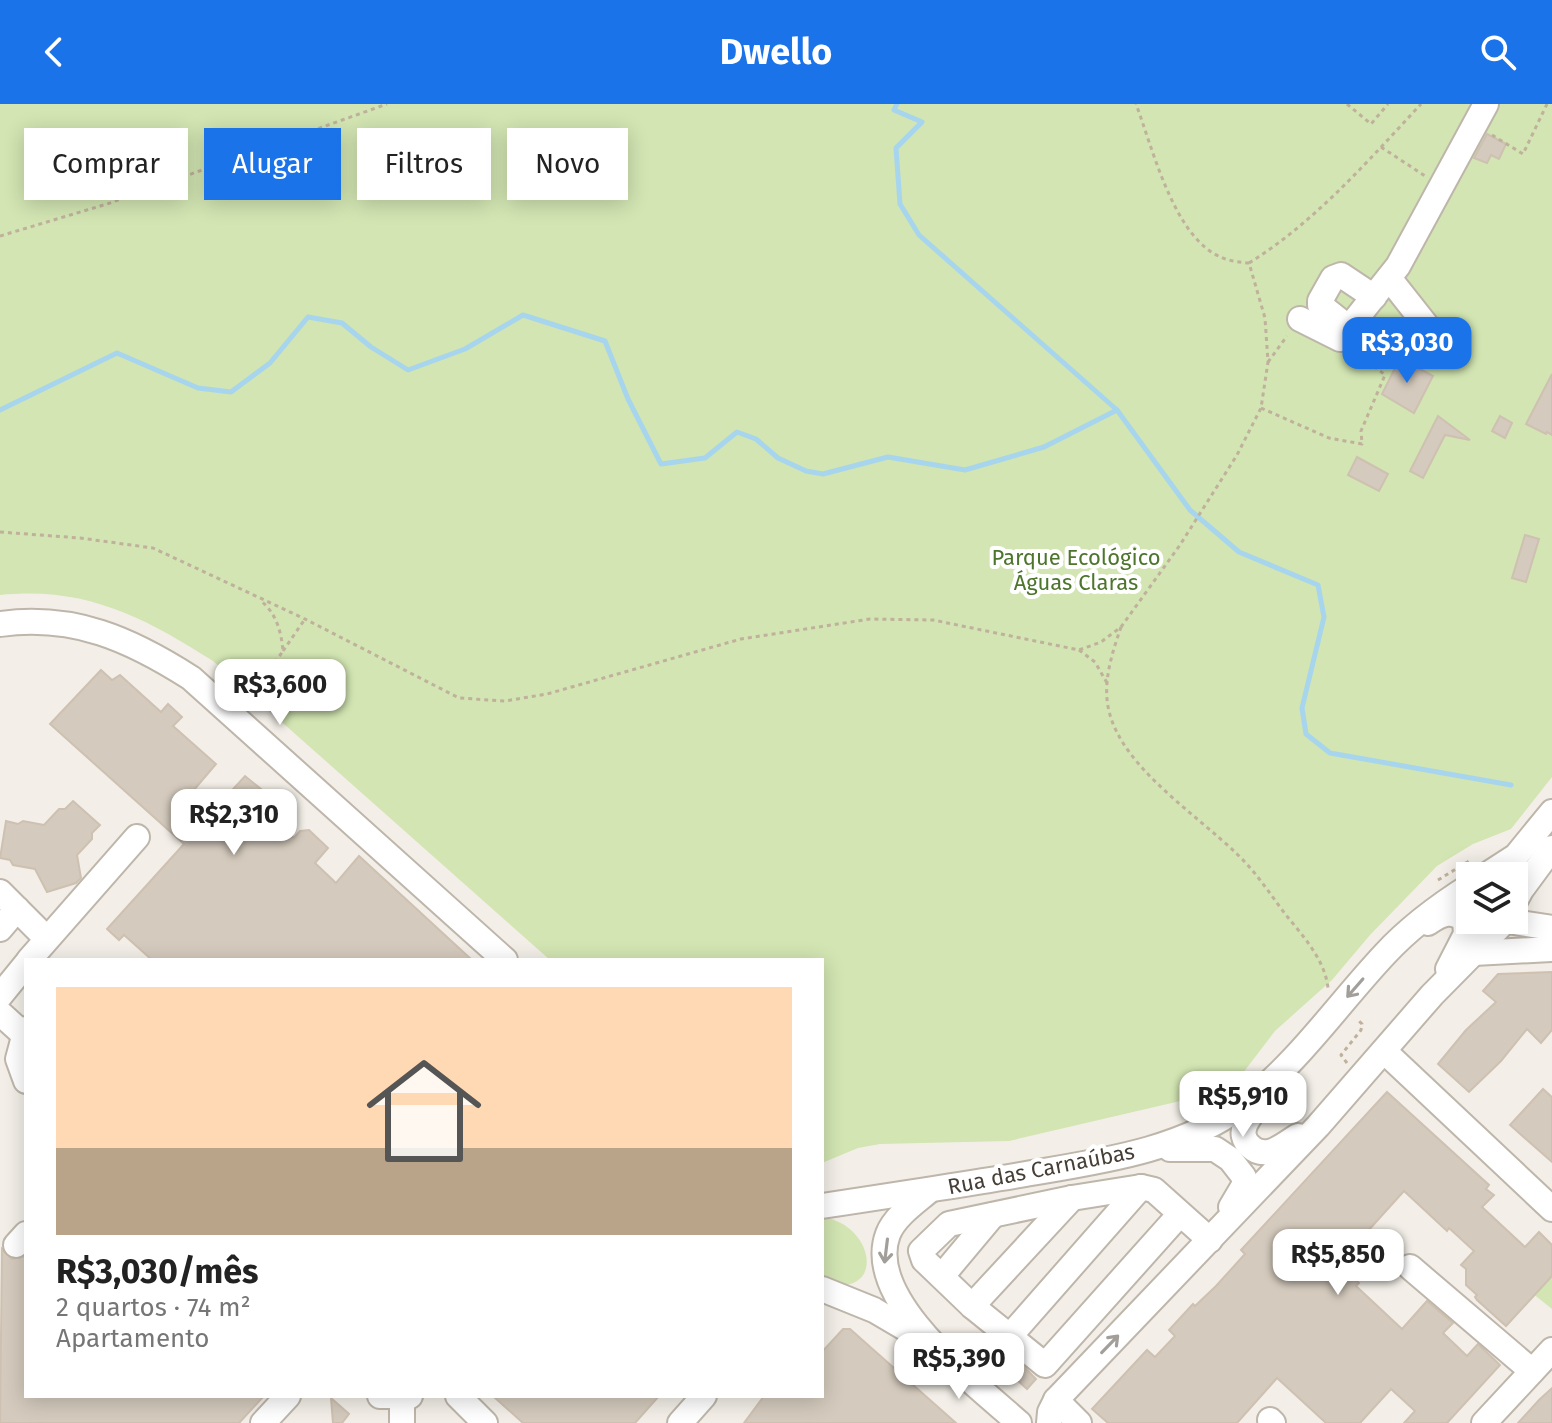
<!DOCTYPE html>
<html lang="pt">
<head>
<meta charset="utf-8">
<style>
	body { margin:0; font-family:"Fira Sans",sans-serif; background:#f2f2f2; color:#222; height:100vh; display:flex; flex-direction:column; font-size:30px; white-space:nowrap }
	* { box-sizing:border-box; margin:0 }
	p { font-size:26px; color:#767676 }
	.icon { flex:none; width:44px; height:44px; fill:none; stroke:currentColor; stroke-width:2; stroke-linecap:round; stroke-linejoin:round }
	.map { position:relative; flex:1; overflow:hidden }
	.details { position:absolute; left:24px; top:854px; width:800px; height:440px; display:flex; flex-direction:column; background:#fff; border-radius:0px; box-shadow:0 4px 20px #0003 }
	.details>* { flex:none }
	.top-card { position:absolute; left:24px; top:24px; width:800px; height:72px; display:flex; gap:16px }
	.fabs { position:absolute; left:1456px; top:758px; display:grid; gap:16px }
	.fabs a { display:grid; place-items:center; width:72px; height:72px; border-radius:0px; background:#fff; box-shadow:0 4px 20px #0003; font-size:40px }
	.price { position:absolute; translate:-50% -68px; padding:0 18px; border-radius:16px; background:#fff; color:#222; font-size:26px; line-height:52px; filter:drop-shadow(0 2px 4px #0008) }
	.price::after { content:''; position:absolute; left:50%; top:48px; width:24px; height:18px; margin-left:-12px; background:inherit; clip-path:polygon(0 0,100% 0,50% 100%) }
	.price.selected { background:#1a73e8; color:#fff }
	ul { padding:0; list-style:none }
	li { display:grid; align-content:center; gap:16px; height:424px; padding:0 32px }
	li+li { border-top:2px solid #e0e0e0 }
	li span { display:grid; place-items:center; height:248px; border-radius:0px; color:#555 }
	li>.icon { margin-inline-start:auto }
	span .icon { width:144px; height:144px; fill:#fffc; stroke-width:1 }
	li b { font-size:34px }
	.tag { padding:0 28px; border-radius:0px; background:#fff; box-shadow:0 4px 20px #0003; font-size:28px; line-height:72px }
	.tag.selected { background:#1a73e8; color:#fff }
	header { display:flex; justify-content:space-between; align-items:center; height:104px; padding:0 32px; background:#1a73e8; color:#fff; font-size:36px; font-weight:700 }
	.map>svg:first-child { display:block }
	.green { fill:#d2e5b2 }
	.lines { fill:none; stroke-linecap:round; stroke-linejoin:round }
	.stream { stroke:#a7d5ed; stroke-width:5 }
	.building { fill:#d4cabd; stroke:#cec1b1; stroke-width:2 }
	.minor-casing { stroke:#beb6aa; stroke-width:28 }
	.path { stroke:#bfb19c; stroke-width:3; stroke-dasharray:4 4; stroke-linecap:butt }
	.minor { stroke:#fff; stroke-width:24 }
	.oneway { stroke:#a29f9b }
	.labels { text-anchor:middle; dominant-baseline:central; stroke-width:8; stroke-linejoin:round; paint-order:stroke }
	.park-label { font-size:22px; fill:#4d752c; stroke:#fff }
	.street-label { font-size:22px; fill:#463f37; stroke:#fff }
</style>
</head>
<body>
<header><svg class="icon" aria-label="back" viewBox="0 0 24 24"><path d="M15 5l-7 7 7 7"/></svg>Dwello<svg class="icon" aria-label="search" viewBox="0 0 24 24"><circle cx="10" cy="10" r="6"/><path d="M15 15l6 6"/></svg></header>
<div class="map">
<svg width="1552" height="1319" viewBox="0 0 1552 1319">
	<rect width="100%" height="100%" fill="#f3efe8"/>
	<g class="green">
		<path d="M0,0h1552v673l-41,52 -38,15 -36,22 -67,69 -38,45 -57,51 -39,51 -17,10 -210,49 -129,3 -22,4 -36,15v-203h-272l-337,-299c-69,-44 -128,-75 -213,-66z"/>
		<path d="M822,1113c53,7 66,83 0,66z"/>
		<polygon points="1552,1166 1552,1205 1532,1189"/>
	</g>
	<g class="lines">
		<g class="stream">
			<polyline points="897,0 894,6 922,18 896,44 900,100 919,131 1117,306"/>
			<polyline points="0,306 117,249 198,284 231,288 270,259 308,213 342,219 371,243 408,266 465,245 523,211 605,237 628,295 661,360 705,354 737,328 756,335 778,354 806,367 823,370 888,353 965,366 1044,343 1117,306 1190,406 1239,448 1318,481 1324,513 1302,604 1306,630 1330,649 1511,681"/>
		</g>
	</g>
	<g class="building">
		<polygon points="1487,30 1506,40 1499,55 1491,51 1487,59 1474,54"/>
		<polygon points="1400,254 1433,272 1414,309 1382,290"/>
		<polygon points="1552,270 1552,331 1547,328 1546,330 1526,320"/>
		<polygon points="1438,312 1470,336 1445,331 1423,374 1410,367"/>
		<polygon points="1500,312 1512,319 1505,334 1492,327"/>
		<polygon points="1357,353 1388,370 1379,387 1348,371"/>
		<polygon points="1525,431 1539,435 1526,478 1512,474"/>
		<polygon points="101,566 112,576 120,571 161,608 168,600 182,613 173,622 216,660 181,701 202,719 245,672 273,695 273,702 266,710 294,734 300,727 309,726 328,744 315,759 336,779 359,752 472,856 152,856 124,831 119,836 107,825 184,740 50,620"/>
		<polygon points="73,697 100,721 92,729 92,735 77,751 81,774 76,779 47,788 35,765 13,761 10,756 0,754 6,717 18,720 23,717 44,721 59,705 65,705"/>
		<polygon points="1552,868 1552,926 1541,939 1527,925 1501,957 1469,988 1438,960 1466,926 1496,898 1483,887 1498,870"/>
		<polygon points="1543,985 1552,993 1552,1058 1510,1021"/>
		<polygon points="1387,988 1489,1081 1486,1085 1494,1091 1482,1103 1525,1143 1539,1128 1552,1141 1552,1172 1506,1222 1477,1196 1475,1193 1477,1191 1466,1181 1466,1165 1461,1161 1474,1147 1449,1124 1447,1127 1404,1087 1338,1160 1359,1179 1356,1182 1402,1225 1427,1197 1453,1219 1443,1229 1467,1252 1478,1240 1500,1261 1447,1319 1404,1319 1415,1307 1391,1285 1360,1319 1326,1319 1277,1274 1237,1319 1108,1319 1092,1305 1147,1246 1155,1253 1175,1232 1169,1226 1193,1200 1195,1202 1216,1182 1245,1150 1241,1146"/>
		<polygon points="2,1145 12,1155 26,1152 26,1292 264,1292 239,1319 0,1319"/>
		<polygon points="843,1225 850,1225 956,1319 744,1319 764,1292 822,1292 822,1248"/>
		<polygon points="1024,1263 1036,1275 1027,1285 1015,1274"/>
		<polygon points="1552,1284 1552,1319 1518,1319 1539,1296"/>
		<polygon points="493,1292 659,1292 635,1319 523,1319"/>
		<polygon points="331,1294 349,1310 342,1319 333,1319"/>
	</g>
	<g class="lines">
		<defs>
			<g id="minor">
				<polyline points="1389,174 1434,231 1448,242"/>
				<polyline points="1300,215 1340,235 1398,162 1486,0"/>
				<polyline points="1349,224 1320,201 1320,197 1333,174 1341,171 1374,193"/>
				<path d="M0,520c74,-10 130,15 191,54l314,282"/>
				<polyline points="1485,772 1516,752 1552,708"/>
				<polyline points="0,788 46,834"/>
				<polyline points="1514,799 1521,786 1552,744"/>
				<polyline points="1501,816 1552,824"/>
				<path d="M1428,819c13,-9 23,-14 37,-3l1,14 -18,35"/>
				<polyline points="0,825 17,805"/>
				<polyline points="1474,849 1552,845"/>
				<polyline points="29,856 137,733"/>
				<polyline points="0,892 26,860"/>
				<polyline points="0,909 23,930"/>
				<polyline points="26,925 18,955 26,977"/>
				<polyline points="1384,947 1552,1105"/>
				<path d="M1265,994c-11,13 -33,33 -14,49 5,5 11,6 18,5 10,-2 20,-11 29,-16"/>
				<polyline points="1170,1045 1215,1045 1230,1055 1244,1073 1244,1081 1231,1103"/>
				<path d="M930,1086c-14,12 -35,26 -42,44 -25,66 89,151 131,189"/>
				<path d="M822,1102c66,-10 132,-20 198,-31 75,-13 161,-23 224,-71 55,-42 94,-100 141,-150 24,-26 55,-49 85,-68"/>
				<polyline points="1180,1110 1045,1261 972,1202 924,1156 921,1147 949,1120 1072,1094 1141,1083 1154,1086 1210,1136"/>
				<polyline points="16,1141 26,1130"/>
				<polyline points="1410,1163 1532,1267"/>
				<polyline points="942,1172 993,1111"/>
				<polyline points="822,1185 874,1206 920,1233"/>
				<polyline points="972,1202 1072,1094"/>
				<polyline points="1010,1232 1141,1083"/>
				<polyline points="380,1292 410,1292"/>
				<polyline points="458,1292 485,1319"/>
				<polyline points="402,1293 402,1319"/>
				<polyline points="1056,1296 1079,1319"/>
				<polyline points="1270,1316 1273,1319"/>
				<polyline points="263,1319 288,1292"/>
				<polyline points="680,1319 704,1292"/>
				<polyline points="1049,1319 1050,1308 1056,1296 1318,1022 1432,891 1506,816"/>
				<polyline points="1484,1319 1552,1246"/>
			</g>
		</defs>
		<use href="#minor" class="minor-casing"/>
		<g class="path">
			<polyline points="1347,0 1371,20 1388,0"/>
			<polyline points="1492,31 1523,50 1547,0"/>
			<polyline points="1381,43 1425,72"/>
			<polyline points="0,132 107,100 387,0"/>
			<path d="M1249,159c66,-41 119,-102 172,-159"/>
			<polyline points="1268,258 1287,232"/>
			<polyline points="1261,304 1329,334 1362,340 1361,327 1385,271 1355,247"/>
			<path d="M0,428l80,6 73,10 152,71 154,79 46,3 42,-7 194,-55 129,-20 63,1 146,30 22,-8 20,-15 59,-82 57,-90 24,-47 7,-46 -3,-44 -16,-55c-14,-1 -25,-3 -36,-10 -41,-25 -61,-106 -77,-149"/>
			<path d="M1121,523c-9,26 -19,57 -12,84 13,56 87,103 128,143 19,18 33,40 49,61 17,21 39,45 42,73"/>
			<polyline points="1079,546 1095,558 1107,579"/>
			<polyline points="283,547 305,515"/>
			<path d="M246,597l37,-50c-2,-21 -7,-38 -23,-51"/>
			<polyline points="1438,776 1469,757"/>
			<polyline points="1347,959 1341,951 1361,926 1362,920 1357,915"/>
		</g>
		<use href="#minor" class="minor"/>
	</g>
	<defs><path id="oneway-shaft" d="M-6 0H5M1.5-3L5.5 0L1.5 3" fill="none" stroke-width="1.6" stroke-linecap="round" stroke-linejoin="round" transform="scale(2)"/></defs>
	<g class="oneway">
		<use href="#oneway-shaft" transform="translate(1355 884) rotate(131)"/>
		<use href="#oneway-shaft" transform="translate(886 1147) rotate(97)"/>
		<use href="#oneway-shaft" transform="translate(1110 1240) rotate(-46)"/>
	</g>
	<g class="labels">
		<g class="park-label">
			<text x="1076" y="453">Parque Ecológico<tspan x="1076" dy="25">Águas Claras</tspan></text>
		</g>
		<g class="street-label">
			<text transform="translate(1041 1065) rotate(-11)">Rua das Carnaúbas</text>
		</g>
	</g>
</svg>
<div class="fabs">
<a><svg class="icon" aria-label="layers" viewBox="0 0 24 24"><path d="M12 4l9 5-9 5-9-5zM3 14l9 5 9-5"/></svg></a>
</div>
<b class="price selected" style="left:1407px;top:281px">R$3,030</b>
<b class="price" style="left:280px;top:623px">R$3,600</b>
<b class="price" style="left:234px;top:753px">R$2,310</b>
<b class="price" style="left:1243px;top:1035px">R$5,910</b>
<b class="price" style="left:1338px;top:1193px">R$5,850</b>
<b class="price" style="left:959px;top:1297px">R$5,390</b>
<div class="top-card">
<a class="tag">Comprar</a>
<a class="tag selected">Alugar</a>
<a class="tag">Filtros</a>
<a class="tag">Novo</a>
</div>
<section class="details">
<ul>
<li><span style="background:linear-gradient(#ffd9b3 65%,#b9a48a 0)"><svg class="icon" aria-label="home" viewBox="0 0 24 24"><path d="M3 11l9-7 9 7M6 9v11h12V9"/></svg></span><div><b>R$3,030/mês</b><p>2 quartos · 74 m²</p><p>Apartamento</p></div></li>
</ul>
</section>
</div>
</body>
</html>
